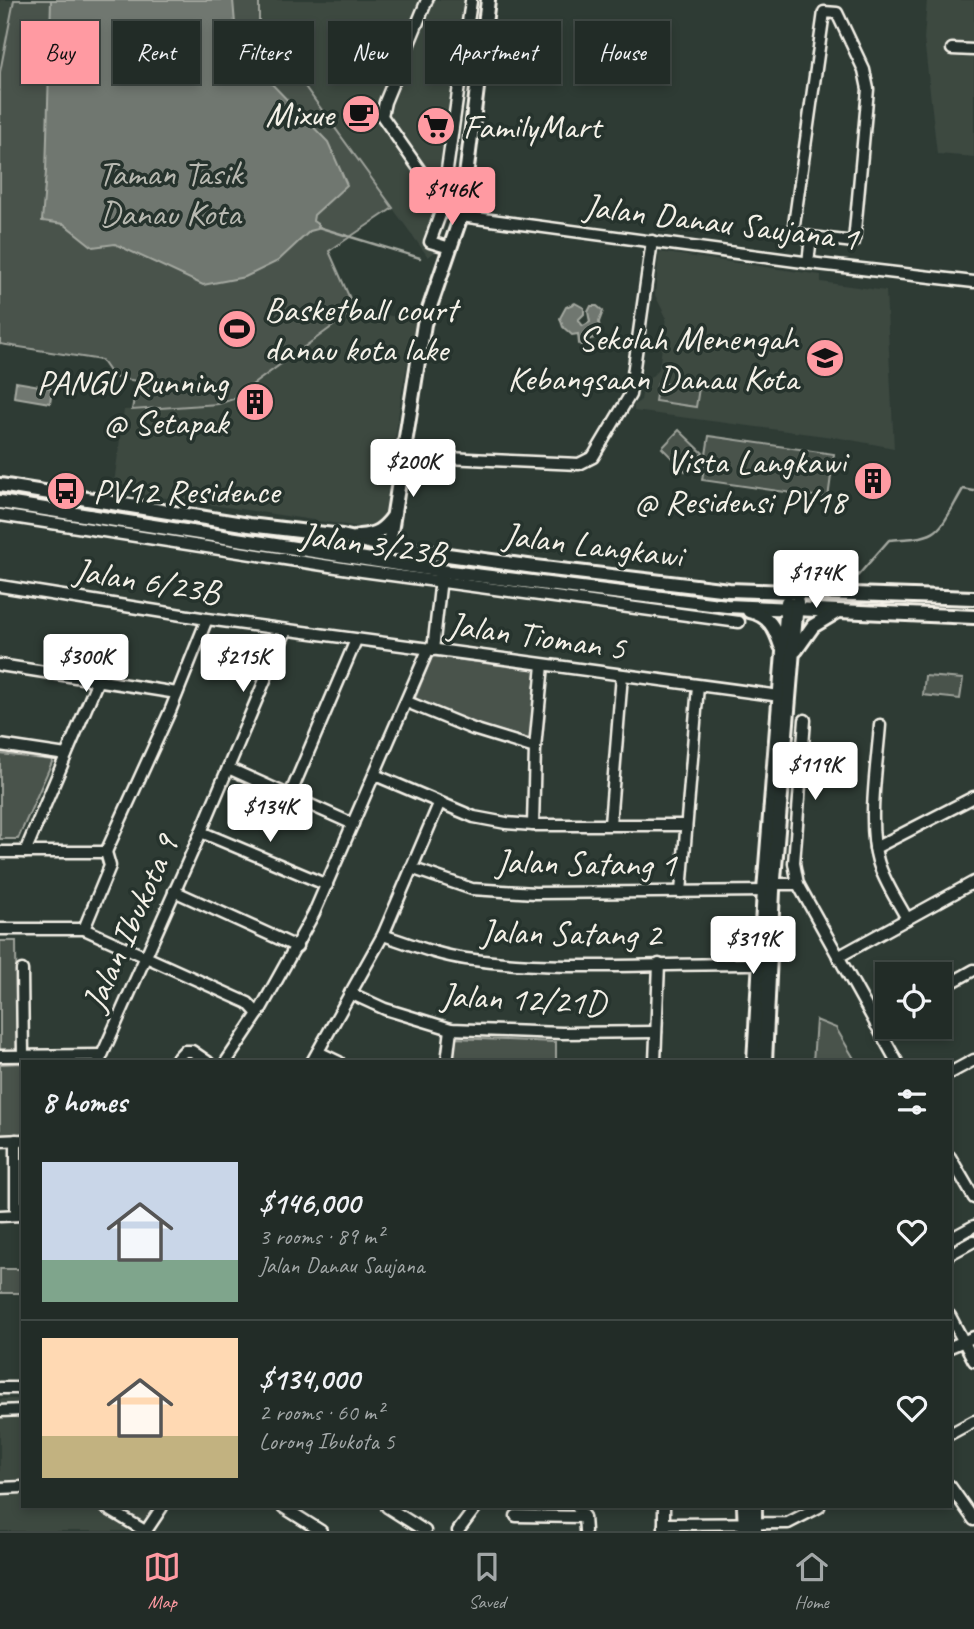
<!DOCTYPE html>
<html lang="en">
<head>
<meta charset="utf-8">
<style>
	body { margin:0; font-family:Caveat,sans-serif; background:#2a342f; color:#f1f3f6; height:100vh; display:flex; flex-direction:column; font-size:26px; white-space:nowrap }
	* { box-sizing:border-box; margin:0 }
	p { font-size:23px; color:#a2a7a7 }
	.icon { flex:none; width:38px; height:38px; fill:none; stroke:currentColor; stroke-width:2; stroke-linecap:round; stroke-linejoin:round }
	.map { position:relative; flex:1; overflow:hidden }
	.drawer { position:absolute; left:21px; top:1060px; width:931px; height:448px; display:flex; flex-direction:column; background:#222c27; border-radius:0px; box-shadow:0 4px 10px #0003,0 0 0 2px #3f4844 }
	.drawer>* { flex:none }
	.hud { position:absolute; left:21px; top:21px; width:933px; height:63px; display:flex; gap:14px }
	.tools { position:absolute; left:875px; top:962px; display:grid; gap:14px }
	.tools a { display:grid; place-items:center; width:77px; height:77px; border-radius:0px; background:#222c27; box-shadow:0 4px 10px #0003,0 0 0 2px #3f4844; font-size:35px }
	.price { position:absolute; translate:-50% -60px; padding:0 16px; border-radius:7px; background:#fff; color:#222; font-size:23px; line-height:46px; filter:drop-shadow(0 2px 4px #0008) }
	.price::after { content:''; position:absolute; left:50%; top:42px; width:21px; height:16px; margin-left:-10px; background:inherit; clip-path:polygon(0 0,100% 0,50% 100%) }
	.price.on { background:#ff9aa2; color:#111 }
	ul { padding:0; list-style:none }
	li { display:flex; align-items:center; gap:21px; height:175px; padding:0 21px }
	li+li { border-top:2px solid #3f4844 }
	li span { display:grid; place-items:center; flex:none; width:196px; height:140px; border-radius:0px; color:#555 }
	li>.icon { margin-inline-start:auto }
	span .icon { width:84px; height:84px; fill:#fffc; stroke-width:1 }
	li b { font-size:30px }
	h2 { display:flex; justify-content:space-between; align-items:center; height:84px; padding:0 21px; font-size:30px }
	.pill { padding:0 24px; border-radius:0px; background:#222c27; box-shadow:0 4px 10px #0003,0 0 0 2px #3f4844; font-size:24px; line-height:63px }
	.pill.on { background:#ff9aa2; color:#111 }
	.tabs { display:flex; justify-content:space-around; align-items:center; height:98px; border-top:2px solid #3f4844; background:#222c27; font-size:19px; color:#a2a7a7 }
	.tabs a { display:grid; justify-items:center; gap:4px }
	.tabs .on { color:#ff9aa2 }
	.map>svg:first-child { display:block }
	.built { fill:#3c4841 }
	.green { fill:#48524c; stroke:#9ea29a; stroke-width:2 }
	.water { fill:#6f7770; stroke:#a4a8a0; stroke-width:2 }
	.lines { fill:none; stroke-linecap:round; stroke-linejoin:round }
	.stream { stroke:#a4a8a0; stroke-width:2.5 }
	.minor-casing { stroke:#f4f1e8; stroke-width:15 }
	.tertiary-casing { stroke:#f4f1e8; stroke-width:18 }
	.minor { stroke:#26332d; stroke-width:10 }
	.tertiary { stroke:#26332d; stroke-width:12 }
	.labels { text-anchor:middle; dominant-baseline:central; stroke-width:7; stroke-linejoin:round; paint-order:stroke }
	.poi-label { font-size:35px; fill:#f4f1e8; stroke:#26332d; text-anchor:end }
	.park-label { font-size:35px; fill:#b8b9b1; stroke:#26332d }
	.street-label { font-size:35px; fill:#f4f1e8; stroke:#26332d }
</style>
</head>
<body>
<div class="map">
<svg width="974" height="1531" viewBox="0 0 974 1531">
	<rect width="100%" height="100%" fill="#2e3b34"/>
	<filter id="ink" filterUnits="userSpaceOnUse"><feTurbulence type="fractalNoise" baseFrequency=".0143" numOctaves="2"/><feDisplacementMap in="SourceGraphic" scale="14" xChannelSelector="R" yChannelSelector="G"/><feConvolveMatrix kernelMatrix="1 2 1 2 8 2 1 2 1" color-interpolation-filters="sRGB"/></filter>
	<g filter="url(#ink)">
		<g class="built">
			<polygon points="0,0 15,0 0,78"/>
			<polygon points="259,0 478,0 450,213 435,252 428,257 303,84 259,44"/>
			<polygon points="927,0 974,0 974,157 937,154 924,39"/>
			<polygon points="659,252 821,275 821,282 886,291 894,448 840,438 634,411 634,405 641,400 644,384 659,369 666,317 655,295"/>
			<polygon points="355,310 410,319 417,314 401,397 384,520 372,529 113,490 124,410 218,404 233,399"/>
			<polygon points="0,1399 23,1399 23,1507 169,1507 154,1531 0,1531"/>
		</g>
		<g class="green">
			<polygon points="14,0 259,0 259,44 303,84 393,208 329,251 355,310 233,399 218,404 132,410 137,381 113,377 101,360 0,344 0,72"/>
			<polygon points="658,383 699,388 696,407 655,401"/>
			<polygon points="679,430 703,453 685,471 662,448"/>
			<polygon points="709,436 834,454 828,498 702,480"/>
			<polygon points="432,656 536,670 530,739 476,725 414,701"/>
			<polygon points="925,676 963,679 960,699 923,695"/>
			<polygon points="0,754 53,760 18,839 0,839"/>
			<polygon points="0,941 16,941 17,1050 0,1050"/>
			<polygon points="816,1020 836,1028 856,1062 813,1062"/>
			<polygon points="454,1038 556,1042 556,1062 452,1062"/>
			<polygon points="23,1063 23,1134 0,1135 0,1064"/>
			<rect x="0" y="1269" width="23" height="24"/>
		</g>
		<g class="water">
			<polygon points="51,0 233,0 237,48 328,142 347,185 314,215 313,221 319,225 318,229 310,231 278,261 245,277 203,285 115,244 93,247 64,224 42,221 46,172"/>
			<polygon points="575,303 584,308 584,314 578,320 583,326 590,322 588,312 591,306 597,306 603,311 599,322 600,333 595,338 590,339 584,347 579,344 578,334 572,335 563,327 560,318 566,307"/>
			<polygon points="16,382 52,388 50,403 14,397"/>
		</g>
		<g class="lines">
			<g class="stream">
				<polyline points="318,227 420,258"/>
				<path d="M854,580l35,-40c54,-3 48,-6 74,-51l11,2"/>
			</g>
			<defs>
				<g id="minor">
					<polyline points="427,0 385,102 382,116 443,203"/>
					<polygon points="824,12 837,13 864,70 868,89 854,242 811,237 793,232"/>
					<polyline points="952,49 974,50"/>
					<polyline points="461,216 818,264 974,282"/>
					<polyline points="450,248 430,242 441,212 471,1"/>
					<polyline points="808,263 811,237"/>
					<polyline points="404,456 579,464 593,457 630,395 652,241"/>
					<polyline points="0,515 362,571 739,622"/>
					<polyline points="0,586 207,619 780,696"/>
					<polyline points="433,650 441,578"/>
					<polyline points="0,665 177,693"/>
					<polyline points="407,702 473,729 535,748"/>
					<path d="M880,725c-3,40 -13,99 -2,136 6,21 19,39 29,58"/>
					<polyline points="0,745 66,755"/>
					<polyline points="228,768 353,824"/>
					<polyline points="375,775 474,817 506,823 533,825 686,825"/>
					<polyline points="290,795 356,640"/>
					<polyline points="610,824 622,675"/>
					<polyline points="533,825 535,748 543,665"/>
					<polyline points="201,832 327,885"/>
					<polyline points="875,848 974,797"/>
					<polyline points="0,852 106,852"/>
					<polyline points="25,852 98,680"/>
					<polyline points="106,852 171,709 207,619"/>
					<polyline points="411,868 472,889 535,893 771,891"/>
					<polyline points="774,884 798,884 897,1062"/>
					<polyline points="798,884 794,863 805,720"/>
					<polyline points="174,891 297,947"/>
					<polyline points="681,892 698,686"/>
					<polyline points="0,929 84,929 248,1003 258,1014"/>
					<polyline points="84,929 110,866 106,852"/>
					<path d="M383,935c27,9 54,20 83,24 97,13 197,4 295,5"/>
					<polyline points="838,957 974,882"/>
					<polyline points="22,970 23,1055"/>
					<polyline points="940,989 974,970"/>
					<polyline points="350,993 385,1009 451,1029 562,1033 656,1032"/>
					<polyline points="876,1025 887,1019"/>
					<polyline points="318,1052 339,1062"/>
					<polyline points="0,1056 102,1055"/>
					<polyline points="99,1062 201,832 286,630"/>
					<polyline points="174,1062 184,1051 192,1051 208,1062"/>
					<polyline points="226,1062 258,1014 314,913 428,650"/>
					<polyline points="312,1062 383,935 439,804"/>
					<polyline points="447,1062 451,1029"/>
					<polyline points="655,1062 659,964"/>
					<polyline points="950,1073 974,1060"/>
					<polyline points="16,1140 16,1215"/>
					<polyline points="0,1141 23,1140"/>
					<polyline points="950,1157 974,1198"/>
					<polyline points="0,1216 20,1215"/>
					<polyline points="950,1239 974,1226"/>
					<polyline points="950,1254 974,1241"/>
					<polyline points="950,1316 974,1361"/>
					<polyline points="950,1347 974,1337"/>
					<polyline points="0,1388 23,1388"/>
					<polyline points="0,1411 23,1410"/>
					<polyline points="950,1434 974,1421"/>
					<polyline points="950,1486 974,1520"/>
					<polyline points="0,1488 23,1487"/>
					<polyline points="105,1507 145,1531"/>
					<polyline points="283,1507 321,1531"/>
					<polyline points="387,1507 425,1531"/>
					<polyline points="577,1507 584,1517 585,1531"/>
					<polyline points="664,1507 664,1531"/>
					<polyline points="516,1516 584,1517"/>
					<polyline points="664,1524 788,1523 819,1507"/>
					<polyline points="146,1531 162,1507"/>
					<polyline points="458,1531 476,1507"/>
				</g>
				<g id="tertiary">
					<polyline points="0,485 249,525 342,536 389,547 535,567 729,590 974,598"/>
					<polyline points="0,502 442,571 727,606 974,617"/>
					<path d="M359,536c17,-1 24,-6 34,-19"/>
					<polyline points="385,551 390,538 424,324 461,216 488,0"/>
					<path d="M749,611c20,4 26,17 32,35"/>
					<polyline points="796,650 813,626 838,611"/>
					<polyline points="754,1062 764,891 787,602"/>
					<polyline points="765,1062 773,891 797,602"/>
					<polyline points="744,1507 745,1531"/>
					<polyline points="755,1507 755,1531"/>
				</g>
			</defs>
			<use href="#minor" class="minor-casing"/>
			<use href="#tertiary" class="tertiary-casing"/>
			<use href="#minor" class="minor"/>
			<use href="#tertiary" class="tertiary"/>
		</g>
	</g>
	<defs>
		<symbol id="cafe-disc" viewBox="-11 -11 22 22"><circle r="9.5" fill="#ff9aa2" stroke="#26332d"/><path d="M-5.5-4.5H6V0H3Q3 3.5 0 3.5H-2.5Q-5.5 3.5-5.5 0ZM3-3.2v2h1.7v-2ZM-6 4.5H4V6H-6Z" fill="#111"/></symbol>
		<symbol id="supermarket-disc" viewBox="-11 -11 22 22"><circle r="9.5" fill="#ff9aa2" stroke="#26332d"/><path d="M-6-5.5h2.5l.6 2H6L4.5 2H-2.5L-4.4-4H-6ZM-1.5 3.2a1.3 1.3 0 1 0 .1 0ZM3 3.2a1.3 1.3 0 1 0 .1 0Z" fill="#111"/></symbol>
		<symbol id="stadium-disc" viewBox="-11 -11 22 22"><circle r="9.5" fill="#ff9aa2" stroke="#26332d"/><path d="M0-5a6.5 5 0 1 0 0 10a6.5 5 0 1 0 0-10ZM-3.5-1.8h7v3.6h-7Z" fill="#111"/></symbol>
		<symbol id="school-disc" viewBox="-11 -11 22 22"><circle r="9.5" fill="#ff9aa2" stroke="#26332d"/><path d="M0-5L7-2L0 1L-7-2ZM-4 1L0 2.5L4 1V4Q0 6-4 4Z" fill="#111"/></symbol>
		<symbol id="building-disc" viewBox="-11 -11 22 22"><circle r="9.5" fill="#ff9aa2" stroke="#26332d"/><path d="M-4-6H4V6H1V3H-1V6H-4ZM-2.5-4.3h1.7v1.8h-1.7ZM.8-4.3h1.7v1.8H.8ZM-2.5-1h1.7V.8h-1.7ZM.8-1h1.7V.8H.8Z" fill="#111"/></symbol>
		<symbol id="bus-disc" viewBox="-11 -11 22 22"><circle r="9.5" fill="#ff9aa2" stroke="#26332d"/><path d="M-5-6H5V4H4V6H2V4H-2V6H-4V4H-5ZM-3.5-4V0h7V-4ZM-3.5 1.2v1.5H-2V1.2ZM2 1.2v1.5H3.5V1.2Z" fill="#111"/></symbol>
	</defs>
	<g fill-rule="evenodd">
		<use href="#cafe-disc" x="339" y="92" width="44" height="44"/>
		<use href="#supermarket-disc" x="414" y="104" width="44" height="44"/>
		<use href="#stadium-disc" x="215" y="307" width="44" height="44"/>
		<use href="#school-disc" x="803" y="336" width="44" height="44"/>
		<use href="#building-disc" x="233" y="380" width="44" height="44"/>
		<use href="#building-disc" x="851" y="459" width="44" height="44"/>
		<use href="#bus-disc" x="44" y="469" width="44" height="44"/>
	</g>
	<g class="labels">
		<g class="poi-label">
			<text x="334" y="114">Mixue</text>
			<text x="463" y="126" text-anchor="start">FamilyMart</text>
			<text x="264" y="309" text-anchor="start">Basketball court<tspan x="264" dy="40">danau kota lake</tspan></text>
			<text x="798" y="338">Sekolah Menengah<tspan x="798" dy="40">Kebangsaan Danau Kota</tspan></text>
			<text x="228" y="382">PANGU Running<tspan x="228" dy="40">@ Setapak</tspan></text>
			<text x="846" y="461">Vista Langkawi<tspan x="846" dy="40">@ Residensi PV18</tspan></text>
			<text x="93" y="491" text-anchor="start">PV12 Residence</text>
		</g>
		<g class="park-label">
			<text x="170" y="173">Taman Tasik<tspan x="170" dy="40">Danau Kota</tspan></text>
		</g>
		<g class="street-label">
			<text transform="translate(721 222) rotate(7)">Jalan Danau Saujana 1</text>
			<text transform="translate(373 544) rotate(8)">Jalan 3/23B</text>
			<text transform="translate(593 545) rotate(7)">Jalan Langkawi</text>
			<text transform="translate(147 581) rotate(9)">Jalan 6/23B</text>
			<text transform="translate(537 636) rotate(8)">Jalan Tioman 5</text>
			<text transform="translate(586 863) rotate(1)">Jalan Satang 1</text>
			<text transform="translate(130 923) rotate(-66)">Jalan Ibukota 9</text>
			<text transform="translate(571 933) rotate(1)">Jalan Satang 2</text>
			<text transform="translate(523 999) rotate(3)">Jalan 12/21D</text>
		</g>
	</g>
</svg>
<div class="tools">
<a><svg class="icon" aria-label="locate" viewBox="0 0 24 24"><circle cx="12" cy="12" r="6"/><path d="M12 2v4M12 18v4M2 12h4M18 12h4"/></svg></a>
</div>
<b class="price on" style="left:452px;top:227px">$146K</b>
<b class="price" style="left:413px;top:499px">$200K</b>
<b class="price" style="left:816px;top:610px">$174K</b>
<b class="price" style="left:86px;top:694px">$300K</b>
<b class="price" style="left:243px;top:694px">$215K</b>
<b class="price" style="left:815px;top:802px">$119K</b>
<b class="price" style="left:270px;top:844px">$134K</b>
<b class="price" style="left:753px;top:976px">$319K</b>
<div class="hud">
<a class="pill on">Buy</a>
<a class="pill">Rent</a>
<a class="pill">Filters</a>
<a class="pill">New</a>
<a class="pill">Apartment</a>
<a class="pill">House</a>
</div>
<section class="drawer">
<h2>8 homes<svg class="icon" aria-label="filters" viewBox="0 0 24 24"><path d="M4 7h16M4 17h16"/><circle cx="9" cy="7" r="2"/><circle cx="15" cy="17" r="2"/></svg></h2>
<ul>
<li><span style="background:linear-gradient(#c9d6e8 70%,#7fa58c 0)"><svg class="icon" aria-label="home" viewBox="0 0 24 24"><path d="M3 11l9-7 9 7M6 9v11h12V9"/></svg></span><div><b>$146,000</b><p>3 rooms · 89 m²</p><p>Jalan Danau Saujana</p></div><svg class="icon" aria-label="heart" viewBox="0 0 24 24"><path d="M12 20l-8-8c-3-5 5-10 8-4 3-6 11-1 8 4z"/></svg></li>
<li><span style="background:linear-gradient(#ffd9b3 70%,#c2b280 0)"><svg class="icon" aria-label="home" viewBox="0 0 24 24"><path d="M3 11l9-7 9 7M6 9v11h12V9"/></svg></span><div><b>$134,000</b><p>2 rooms · 60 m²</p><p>Lorong Ibukota 5</p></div><svg class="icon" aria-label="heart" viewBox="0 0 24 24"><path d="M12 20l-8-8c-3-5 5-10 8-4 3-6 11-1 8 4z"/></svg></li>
</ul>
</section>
</div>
<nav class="tabs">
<a class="on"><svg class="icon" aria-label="map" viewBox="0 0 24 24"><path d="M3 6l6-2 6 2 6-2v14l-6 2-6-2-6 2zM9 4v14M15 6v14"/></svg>Map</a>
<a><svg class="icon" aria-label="saved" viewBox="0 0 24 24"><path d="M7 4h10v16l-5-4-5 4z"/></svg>Saved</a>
<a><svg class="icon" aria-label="home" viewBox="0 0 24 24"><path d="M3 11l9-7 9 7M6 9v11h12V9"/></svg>Home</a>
</nav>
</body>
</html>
